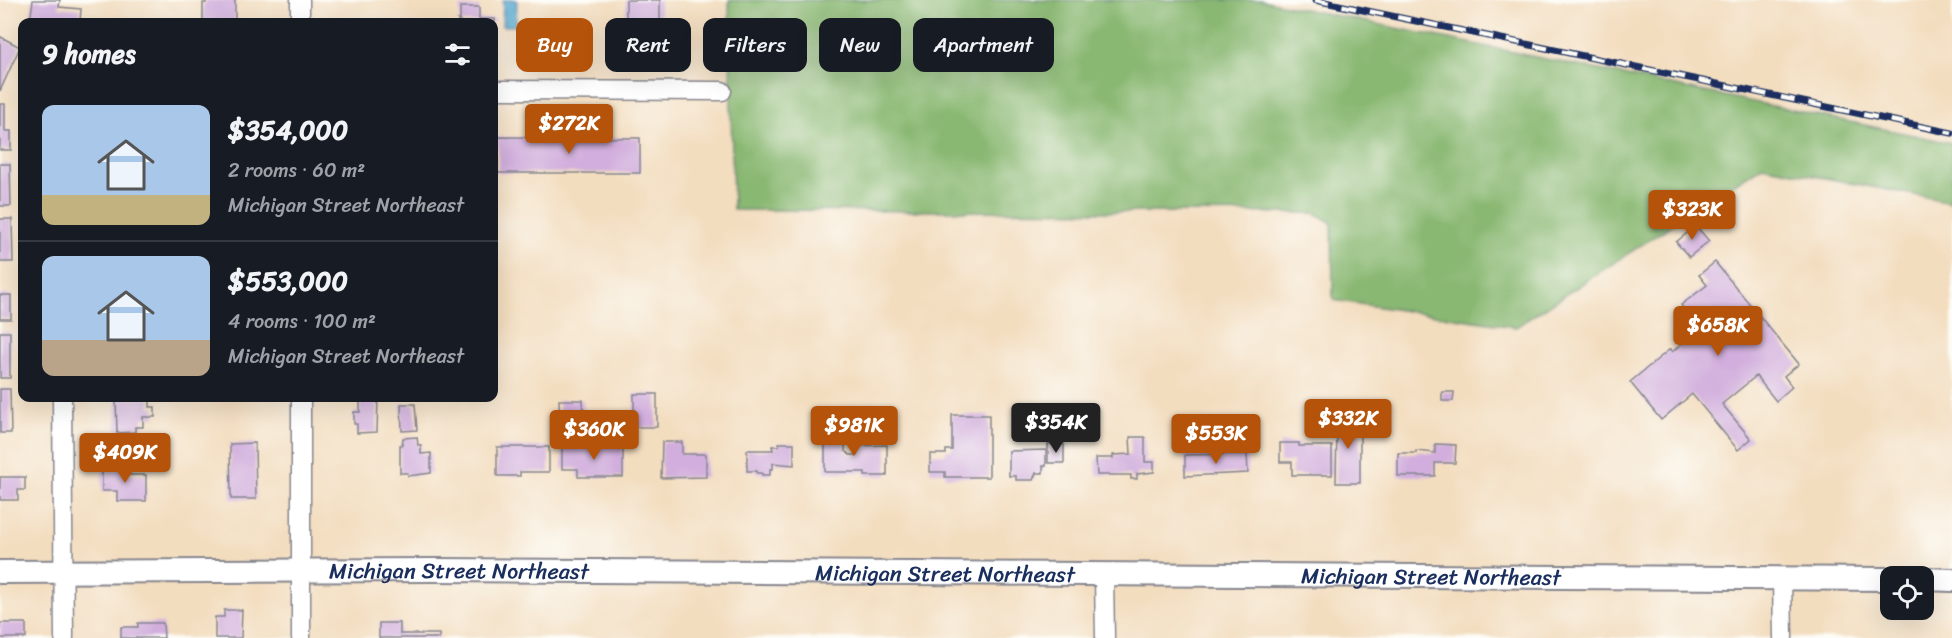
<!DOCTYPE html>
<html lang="en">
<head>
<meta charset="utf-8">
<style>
	body { margin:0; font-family:Sriracha,sans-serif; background:#20242c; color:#f1f3f6; height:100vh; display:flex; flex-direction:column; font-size:22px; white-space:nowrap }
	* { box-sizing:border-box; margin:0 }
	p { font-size:20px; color:#9ea1a6 }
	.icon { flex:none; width:33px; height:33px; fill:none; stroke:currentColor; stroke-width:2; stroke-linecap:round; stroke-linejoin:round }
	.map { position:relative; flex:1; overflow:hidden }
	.sheet { position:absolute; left:18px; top:18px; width:480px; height:384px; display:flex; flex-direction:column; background:#171b24; border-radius:12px; box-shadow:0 6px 24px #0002 }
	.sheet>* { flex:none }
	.banner { position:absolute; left:516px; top:18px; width:570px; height:54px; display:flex; gap:12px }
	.controls { position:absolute; left:1880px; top:566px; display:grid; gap:12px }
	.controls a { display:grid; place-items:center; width:54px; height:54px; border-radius:12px; background:#171b24; box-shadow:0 6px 24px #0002; font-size:30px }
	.price { position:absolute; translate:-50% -51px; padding:0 14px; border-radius:6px; background:#b45309; color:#fff; font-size:20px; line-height:39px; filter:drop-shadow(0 2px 3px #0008) }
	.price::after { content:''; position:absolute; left:50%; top:36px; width:18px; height:14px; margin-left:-9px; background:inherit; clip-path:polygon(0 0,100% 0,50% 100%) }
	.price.active { background:#222; color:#fff }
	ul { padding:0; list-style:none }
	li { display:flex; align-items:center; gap:18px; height:150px; padding:0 24px }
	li+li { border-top:2px solid #363941 }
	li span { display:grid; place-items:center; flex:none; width:168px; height:120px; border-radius:12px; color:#555 }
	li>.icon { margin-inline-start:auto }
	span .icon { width:72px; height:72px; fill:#fffc; stroke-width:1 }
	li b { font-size:26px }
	h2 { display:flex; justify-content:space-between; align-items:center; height:72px; padding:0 24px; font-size:26px }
	.tag { padding:0 21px; border-radius:12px; background:#171b24; box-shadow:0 6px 24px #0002; font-size:21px; line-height:54px }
	.tag.active { background:#b45309; color:#fff }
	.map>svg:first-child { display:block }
	.forest { fill:#89b872; stroke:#527468; stroke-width:1.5 }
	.water { fill:#50a5cc; stroke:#366a95; stroke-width:1.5 }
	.building { fill:#d1aedd }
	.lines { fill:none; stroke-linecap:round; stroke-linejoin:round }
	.minor-casing { stroke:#87868e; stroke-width:21 }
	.major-casing { stroke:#87868e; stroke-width:26 }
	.minor { stroke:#fff; stroke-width:18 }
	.major { stroke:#fff; stroke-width:22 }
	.rail-casing { stroke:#1b2f5e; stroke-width:7 }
	.rail { stroke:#fdfcf7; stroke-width:4.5; stroke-dasharray:14; stroke-linecap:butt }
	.labels { text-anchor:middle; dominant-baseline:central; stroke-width:4.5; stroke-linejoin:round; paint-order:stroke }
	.street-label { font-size:22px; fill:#1b2f5e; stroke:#fdfcf7 }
</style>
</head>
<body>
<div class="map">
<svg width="1952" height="638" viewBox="0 0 1952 638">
	<rect width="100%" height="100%" fill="#fdfcf7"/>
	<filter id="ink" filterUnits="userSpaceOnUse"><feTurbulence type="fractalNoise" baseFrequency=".0167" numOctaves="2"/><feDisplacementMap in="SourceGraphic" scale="12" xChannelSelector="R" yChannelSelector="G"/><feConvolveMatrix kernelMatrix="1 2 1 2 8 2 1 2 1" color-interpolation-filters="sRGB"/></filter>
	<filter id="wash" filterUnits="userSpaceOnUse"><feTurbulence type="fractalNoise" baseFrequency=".008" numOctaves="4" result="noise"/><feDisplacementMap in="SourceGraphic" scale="24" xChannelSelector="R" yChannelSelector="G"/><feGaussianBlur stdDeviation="1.35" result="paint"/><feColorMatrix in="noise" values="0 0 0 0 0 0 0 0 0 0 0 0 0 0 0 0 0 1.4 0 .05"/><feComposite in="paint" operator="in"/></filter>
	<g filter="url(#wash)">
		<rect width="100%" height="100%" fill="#f3ddbf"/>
		<polygon class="forest" points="729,0 1261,0 1952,143 1952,202 1762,166 1516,327 1333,300 1332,223 1315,213 733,210"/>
		<polygon class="water" points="503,0 517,0 516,26 502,26"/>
		<g id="blocks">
			<g class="building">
				<polygon points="33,0 60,0 59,7 81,9 80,22 30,22"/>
				<polygon points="206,0 235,0 235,22 203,21 203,3 206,3"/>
				<rect x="626" y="0" width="34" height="59"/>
				<polygon points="460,7 479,7 479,19 495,19 495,22 458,22 458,20 460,20"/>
				<polygon points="1,37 20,47 0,91 0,38"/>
				<polygon points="0,104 5,104 5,131 11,131 11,150 0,150"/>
				<polygon points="498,137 640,138 640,173 498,173"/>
				<polygon points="0,164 10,164 11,206 0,206"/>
				<polygon points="0,219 12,219 13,262 0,262"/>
				<polygon points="1696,226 1709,241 1689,257 1676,242"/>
				<polygon points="1715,262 1799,364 1784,376 1792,387 1776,401 1756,376 1722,404 1751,439 1738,450 1692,394 1661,420 1630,382 1670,349 1672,352 1700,328 1681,305 1707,285 1699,275"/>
				<rect x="0" y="295" width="11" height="24"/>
				<rect x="0" y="332" width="10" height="46"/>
				<polygon points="0,389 10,389 11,433 0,433"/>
				<polygon points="1442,392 1454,392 1453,401 1442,401"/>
				<rect x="634" y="394" width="23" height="33"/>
				<polygon points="116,398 150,398 150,407 155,407 155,417 143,417 143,427 135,427 135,432 117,433"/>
				<polygon points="360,398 378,398 377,432 357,433 357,424 354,424 354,412 360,412"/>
				<polygon points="559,400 583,400 584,430 560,430"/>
				<polygon points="401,404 415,404 417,430 402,431"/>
				<polygon points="1339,414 1358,414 1358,424 1360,424 1360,483 1336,483 1337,424 1339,424"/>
				<polygon points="952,415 989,415 989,477 945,477 945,472 930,472 930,454 946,454 946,450 952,450"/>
				<polygon points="825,432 845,432 845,451 850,455 857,455 857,446 887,445 887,476 865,476 865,472 825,472"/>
				<polygon points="417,437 418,445 421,445 421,454 431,453 431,473 408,476 408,473 400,473 400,445 402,445 403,438"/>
				<polygon points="1130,437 1145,437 1145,462 1154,462 1154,472 1137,474 1137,479 1131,479 1131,475 1097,475 1096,458 1113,458 1113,455 1131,454"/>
				<polygon points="662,442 682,442 682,454 706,454 706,477 661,478"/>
				<polygon points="255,443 256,499 231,499 230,444"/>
				<polygon points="779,443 794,443 794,465 773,463 773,469 770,469 770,475 762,475 762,473 757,473 757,471 747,471 747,450 773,450 772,446 779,446"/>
				<polygon points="1280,443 1299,443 1299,446 1332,446 1332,475 1292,475 1292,462 1280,462"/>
				<rect x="1048" y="444" width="16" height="19"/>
				<polygon points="1435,444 1456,445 1455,463 1435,463 1435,476 1398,476 1398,453 1416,453 1416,451 1435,453"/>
				<polygon points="585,445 623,446 623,477 578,477 578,469 562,469 562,446 585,446"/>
				<polygon points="497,447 549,447 549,472 520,472 520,476 497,476"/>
				<polygon points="1046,450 1046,466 1043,466 1043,473 1036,473 1033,480 1016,480 1016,476 1009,476 1009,451"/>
				<polygon points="1247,454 1248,473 1185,476 1185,455"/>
				<polygon points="118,466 129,466 129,475 146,475 146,501 117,501 117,491 102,491 102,470 118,470"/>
				<polygon points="0,477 25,477 25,490 18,490 18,500 0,500"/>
				<polygon points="224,610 242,610 241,638 215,638 215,617 224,617"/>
				<rect x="0" y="623" width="26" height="15"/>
				<polygon points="138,623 163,623 164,638 121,638 121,627 138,627"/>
				<polygon points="379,623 400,623 400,634 439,634 439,638 379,638"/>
			</g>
		</g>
	</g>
	<g filter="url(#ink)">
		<use href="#blocks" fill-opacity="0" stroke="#87868e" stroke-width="1.5"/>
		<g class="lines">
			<defs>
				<g id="minor">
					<polyline points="300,0 300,22"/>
					<polyline points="494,90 722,91"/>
					<polyline points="62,398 64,638"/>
					<polyline points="301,398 301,638"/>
					<polyline points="1104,574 1105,638"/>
					<polyline points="1782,578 1783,638"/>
				</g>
				<g id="major">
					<path id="s1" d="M0,572l435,-2 1455,9"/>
					<polyline points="1923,579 1952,580"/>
				</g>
			</defs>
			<use href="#minor" class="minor-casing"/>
			<use href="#major" class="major-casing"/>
			<use href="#minor" class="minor"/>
			<use href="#major" class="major"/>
			<defs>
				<polyline id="rail" points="1315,0 1952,133"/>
			</defs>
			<use href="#rail" class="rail-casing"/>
			<use href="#rail" class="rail"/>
		</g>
	</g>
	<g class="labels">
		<g class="street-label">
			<text stroke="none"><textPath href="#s1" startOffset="459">Michigan Street Northeast</textPath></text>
			<text stroke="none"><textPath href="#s1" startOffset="945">Michigan Street Northeast</textPath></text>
			<text stroke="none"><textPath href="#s1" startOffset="1431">Michigan Street Northeast</textPath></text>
		</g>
	</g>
</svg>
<div class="controls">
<a><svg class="icon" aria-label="locate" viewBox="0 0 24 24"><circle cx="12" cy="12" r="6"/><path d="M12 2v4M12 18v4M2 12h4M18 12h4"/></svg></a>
</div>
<b class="price" style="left:569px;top:155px">$272K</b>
<b class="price" style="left:1692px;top:241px">$323K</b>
<b class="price" style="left:1718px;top:357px">$658K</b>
<b class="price" style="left:1348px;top:450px">$332K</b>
<b class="price active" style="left:1056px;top:454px">$354K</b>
<b class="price" style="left:854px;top:457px">$981K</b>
<b class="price" style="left:594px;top:461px">$360K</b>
<b class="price" style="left:1216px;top:465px">$553K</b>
<b class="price" style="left:125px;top:484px">$409K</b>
<div class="banner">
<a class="tag active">Buy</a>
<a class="tag">Rent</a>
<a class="tag">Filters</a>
<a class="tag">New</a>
<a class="tag">Apartment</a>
</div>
<section class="sheet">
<h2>9 homes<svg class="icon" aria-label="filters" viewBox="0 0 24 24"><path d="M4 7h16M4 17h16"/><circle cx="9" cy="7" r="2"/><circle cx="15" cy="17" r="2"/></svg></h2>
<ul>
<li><span style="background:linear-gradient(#a9c7e8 75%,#c2b280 0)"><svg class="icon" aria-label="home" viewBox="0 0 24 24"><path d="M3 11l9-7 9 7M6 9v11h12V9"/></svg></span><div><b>$354,000</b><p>2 rooms · 60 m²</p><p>Michigan Street Northeast</p></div></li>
<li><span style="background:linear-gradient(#a9c7e8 70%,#b9a48a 0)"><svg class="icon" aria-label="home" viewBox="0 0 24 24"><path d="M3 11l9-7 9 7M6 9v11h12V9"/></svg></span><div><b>$553,000</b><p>4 rooms · 100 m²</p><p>Michigan Street Northeast</p></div></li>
</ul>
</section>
</div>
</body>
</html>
